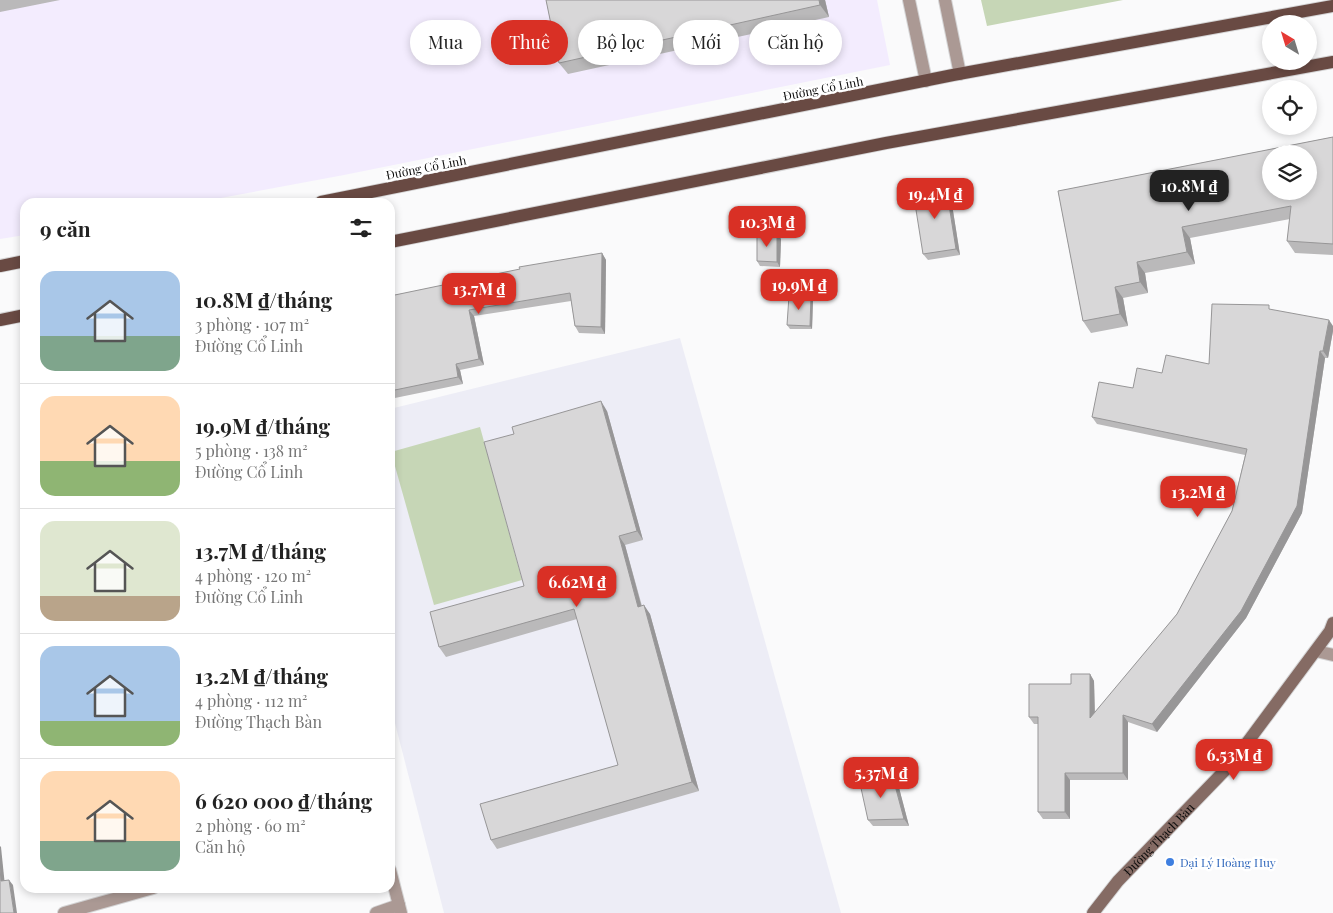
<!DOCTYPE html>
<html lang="vi">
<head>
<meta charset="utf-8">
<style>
	body { margin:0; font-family:"Playfair Display",serif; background:#f2f2f2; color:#222; height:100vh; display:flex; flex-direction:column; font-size:19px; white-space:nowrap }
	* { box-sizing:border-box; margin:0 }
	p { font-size:16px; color:#767676 }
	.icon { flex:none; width:28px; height:28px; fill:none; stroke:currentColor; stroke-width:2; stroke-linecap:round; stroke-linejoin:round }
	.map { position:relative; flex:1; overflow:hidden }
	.details { position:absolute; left:20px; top:198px; width:375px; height:695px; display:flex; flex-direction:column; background:#fff; border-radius:15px; box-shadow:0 2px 8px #0003 }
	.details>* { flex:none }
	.guide { position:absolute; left:410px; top:20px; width:475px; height:45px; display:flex; gap:10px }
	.needle { width:32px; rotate:322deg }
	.buttons { position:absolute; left:1262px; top:15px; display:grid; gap:10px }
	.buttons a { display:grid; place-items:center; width:55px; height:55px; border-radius:50%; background:#fff; box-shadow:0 2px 8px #0003; font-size:25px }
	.price { position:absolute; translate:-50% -42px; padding:0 11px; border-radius:10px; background:#d93025; color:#fff; font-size:16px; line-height:32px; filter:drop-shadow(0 1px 2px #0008) }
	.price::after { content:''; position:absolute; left:50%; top:30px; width:15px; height:11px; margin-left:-8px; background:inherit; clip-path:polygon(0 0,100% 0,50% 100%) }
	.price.active { background:#222; color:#fff }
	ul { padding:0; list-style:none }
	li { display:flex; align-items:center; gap:15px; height:125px; padding:0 20px }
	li+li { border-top:1px solid #e0e0e0 }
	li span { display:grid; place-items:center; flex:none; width:140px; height:100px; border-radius:15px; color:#555 }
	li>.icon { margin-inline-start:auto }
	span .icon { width:60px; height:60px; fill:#fffc; stroke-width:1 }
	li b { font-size:21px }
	h2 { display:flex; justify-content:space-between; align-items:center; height:60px; padding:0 20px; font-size:21px }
	.chip { padding:0 18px; border-radius:22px; background:#fff; box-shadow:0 2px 8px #0003; font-size:18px; line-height:45px }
	.chip.active { background:#d93025; color:#fff }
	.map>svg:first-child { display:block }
	.built { fill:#ededf6 }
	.industrial { fill:#f3ecfe }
	.green { fill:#c6d6b6 }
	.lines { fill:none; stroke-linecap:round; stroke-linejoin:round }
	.minor-casing { stroke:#d4d4d5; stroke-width:14 }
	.tertiary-casing { stroke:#d4d4d5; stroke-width:14 }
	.secondary-casing { stroke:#d4d4d5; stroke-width:14 }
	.primary-casing { stroke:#d4d4d5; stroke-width:14 }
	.minor { stroke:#ab9994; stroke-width:12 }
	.tertiary { stroke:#ab9994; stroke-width:12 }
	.secondary { stroke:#856b64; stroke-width:12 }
	.primary { stroke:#694a43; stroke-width:12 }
	.wall { fill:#bab9ba }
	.shaded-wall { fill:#979697 }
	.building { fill:#d8d7d8; stroke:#979697; fill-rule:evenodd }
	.shop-dot { fill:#3f7fe0; stroke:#fff; stroke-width:2 }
	.labels { text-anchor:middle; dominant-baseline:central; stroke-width:5; stroke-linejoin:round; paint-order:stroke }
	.street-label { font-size:12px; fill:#0c0c0c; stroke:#fff }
	.shop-label { font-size:12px; fill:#366cbe; stroke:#fff; text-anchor:start }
</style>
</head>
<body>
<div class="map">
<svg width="1333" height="913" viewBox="0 0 1333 913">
	<rect width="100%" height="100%" fill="#fafafb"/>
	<polygon class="built" points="680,338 841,913 444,913 390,704 390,409"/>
	<polygon class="industrial" points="0,0 877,0 890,65 344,175 199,202 25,202 25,235 0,239"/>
	<g class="green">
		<polygon points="981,0 1123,0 987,26"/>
		<polygon points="480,427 522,580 434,605 391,452"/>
	</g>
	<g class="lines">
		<defs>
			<g id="minor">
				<polyline points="1316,651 1333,655"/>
				<polyline points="390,870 401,913"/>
				<polyline points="64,913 153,888"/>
				<polyline points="376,913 399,905"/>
			</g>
			<g id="tertiary">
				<polyline points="909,0 926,81"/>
				<polyline points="945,0 960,74"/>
			</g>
			<g id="secondary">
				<path id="s1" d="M1093,913l25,-32 114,-118 98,-132 3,-8"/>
			</g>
			<g id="primary">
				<polyline points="321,202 953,75 1333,6"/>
				<polyline points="390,242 886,143 1333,62"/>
				<polyline points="0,266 25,261"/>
				<polyline points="0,320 25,315"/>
			</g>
		</defs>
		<use href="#minor" class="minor-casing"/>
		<use href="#tertiary" class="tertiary-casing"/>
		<use href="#secondary" class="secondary-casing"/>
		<use href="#primary" class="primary-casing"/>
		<use href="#minor" class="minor"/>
		<use href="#tertiary" class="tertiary"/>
		<use href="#secondary" class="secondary"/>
		<use href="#primary" class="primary"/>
	</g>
	<g class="wall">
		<polygon points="0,0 60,0 0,12"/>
		<polygon points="546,0 825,0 829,17 568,74 559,63"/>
		<polygon points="1333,137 1333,255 1295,253 1287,241 1290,219 1190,238 1195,264 1145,273 1148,293 1123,298 1128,326 1091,333 1083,321 1058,191"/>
		<polygon points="950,192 960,255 928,260 923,254"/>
		<polygon points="777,234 781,239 780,267 760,266 757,261"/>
		<polygon points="602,253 606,260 605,334 579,333 575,326 571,301 474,316 484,365 460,370 463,384 390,399 390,296"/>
		<polygon points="813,300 812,329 790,329 787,325"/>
		<polygon points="1272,310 1333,326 1333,331 1328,358 1325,358 1302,513 1246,618 1157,732 1128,722 1128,780 1070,780 1070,819 1043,819 1038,812 1038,724 1034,724 1029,717 1071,684 1090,674 1094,681 1095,713 1177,614 1232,511 1245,455 1097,424 1092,417 1133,388 1162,373 1209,364"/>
		<polygon points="607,411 643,540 625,545 642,606 650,614 699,791 497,849 491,840 618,765 577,619 446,657 439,647 524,586"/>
		<polygon points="893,778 898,784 909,826 873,826 868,820"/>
	</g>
	<g class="shaded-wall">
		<polygon points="819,0 825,0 829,17 820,5"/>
		<polygon points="946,186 950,192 960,255 956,249"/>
		<polygon points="1182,227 1190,238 1195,264 1187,252"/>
		<polygon points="777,234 781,239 780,267 777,262"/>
		<polygon points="602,253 606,260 605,334 601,327"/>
		<polygon points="1137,262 1145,273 1148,293 1140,282"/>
		<polygon points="1115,287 1123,298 1128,326 1120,314"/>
		<polygon points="811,296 813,300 812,329 810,326"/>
		<polygon points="469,310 474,316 484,365 479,359"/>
		<polygon points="1329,320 1333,326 1333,331 1328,358 1323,351"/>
		<polygon points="1320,351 1325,358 1302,513 1246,618 1157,732 1152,724"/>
		<polygon points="456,364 460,370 463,384 458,377"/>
		<polygon points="601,401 607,411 643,540 637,531"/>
		<polygon points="619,536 625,545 644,616 638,607"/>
		<polygon points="644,605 650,614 699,791 692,782"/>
		<polygon points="1090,674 1094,681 1095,726 1090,718"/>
		<polygon points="1123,715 1128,722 1128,780 1123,773"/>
		<polygon points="1065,773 1070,780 1070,819 1065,812"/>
		<polygon points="893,778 898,784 909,826 904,819"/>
		<polygon points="0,846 1,847 5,886 1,881 0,868"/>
		<polygon points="9,880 13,885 17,913 14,913"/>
	</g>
	<g class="building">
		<polygon points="546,0 819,0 820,5 559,63"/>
		<path d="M1333,137v107l-46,-3 4,-35 -109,21 5,25 -50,10 3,20 -25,5 5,27 -37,7 -25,-130zM1271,154h38v37h-38z"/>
		<polygon points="946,186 956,249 923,254 913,191"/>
		<polygon points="757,234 777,234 777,262 757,261"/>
		<polygon points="602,253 601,327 575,326 570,293 469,310 479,359 456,364 458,377 390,391 390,296 520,269 519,267"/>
		<polygon points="789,296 811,296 810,326 787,325"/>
		<polygon points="1212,304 1269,305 1269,309 1329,320 1323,351 1320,351 1297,506 1241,611 1152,724 1123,715 1123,773 1065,773 1065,812 1038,812 1038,717 1029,717 1029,684 1071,684 1071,674 1090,674 1090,718 1177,614 1232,511 1247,449 1092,417 1099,382 1133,388 1137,368 1162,373 1166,355 1209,364"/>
		<polygon points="601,401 637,531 619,536 638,607 644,605 692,782 491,840 480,804 618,765 574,609 439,647 430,612 524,586 484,442 514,434 512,427"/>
		<polygon points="893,778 904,819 868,820 859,779"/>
		<polygon points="0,868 1,881 9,880 14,913 0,913"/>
	</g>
	<circle class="shop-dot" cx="1170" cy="862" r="5"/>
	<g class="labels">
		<g class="street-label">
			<text transform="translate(823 88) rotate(-11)">Đường Cổ Linh</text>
			<text transform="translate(426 167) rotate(-11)">Đường Cổ Linh</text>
			<text stroke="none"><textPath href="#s1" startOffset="99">Đường Thạch Bàn</textPath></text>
		</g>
		<g class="shop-label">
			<text x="1180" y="862">Đại Lý Hoàng Huy</text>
		</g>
	</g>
</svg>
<div class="buttons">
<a><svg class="needle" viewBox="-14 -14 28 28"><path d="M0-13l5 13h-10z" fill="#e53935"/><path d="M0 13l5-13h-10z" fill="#767676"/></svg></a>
<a><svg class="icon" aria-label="locate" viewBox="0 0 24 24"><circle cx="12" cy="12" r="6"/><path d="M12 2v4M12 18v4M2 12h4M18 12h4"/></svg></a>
<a><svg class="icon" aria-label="layers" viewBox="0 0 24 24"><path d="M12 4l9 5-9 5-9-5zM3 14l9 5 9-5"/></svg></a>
</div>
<b class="price active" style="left:1189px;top:212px">10.8M ₫</b>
<b class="price" style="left:935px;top:220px">19.4M ₫</b>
<b class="price" style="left:767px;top:248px">10.3M ₫</b>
<b class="price" style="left:799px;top:311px">19.9M ₫</b>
<b class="price" style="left:479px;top:315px">13.7M ₫</b>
<b class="price" style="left:1198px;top:518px">13.2M ₫</b>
<b class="price" style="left:577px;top:608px">6.62M ₫</b>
<b class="price" style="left:1234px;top:781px">6.53M ₫</b>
<b class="price" style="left:881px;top:799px">5.37M ₫</b>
<div class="guide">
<a class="chip">Mua</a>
<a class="chip active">Thuê</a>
<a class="chip">Bộ lọc</a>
<a class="chip">Mới</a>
<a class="chip">Căn hộ</a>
</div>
<section class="details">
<h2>9 căn<svg class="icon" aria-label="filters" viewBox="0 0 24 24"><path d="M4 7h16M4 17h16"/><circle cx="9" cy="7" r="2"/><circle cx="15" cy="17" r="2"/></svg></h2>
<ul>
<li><span style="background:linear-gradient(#a9c7e8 65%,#7fa58c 0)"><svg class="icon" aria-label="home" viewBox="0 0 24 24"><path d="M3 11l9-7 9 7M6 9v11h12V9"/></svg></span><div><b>10.8M ₫/tháng</b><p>3 phòng · 107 m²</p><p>Đường Cổ Linh</p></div></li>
<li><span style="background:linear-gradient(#ffd9b3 65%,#8fb573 0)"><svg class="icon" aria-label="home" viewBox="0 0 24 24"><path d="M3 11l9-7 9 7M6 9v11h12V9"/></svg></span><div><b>19.9M ₫/tháng</b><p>5 phòng · 138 m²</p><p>Đường Cổ Linh</p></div></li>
<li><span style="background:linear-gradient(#dfe7d0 75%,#b9a48a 0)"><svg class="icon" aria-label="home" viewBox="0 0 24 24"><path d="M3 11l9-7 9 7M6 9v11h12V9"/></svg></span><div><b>13.7M ₫/tháng</b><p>4 phòng · 120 m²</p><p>Đường Cổ Linh</p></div></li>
<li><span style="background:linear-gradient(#a9c7e8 75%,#8fb573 0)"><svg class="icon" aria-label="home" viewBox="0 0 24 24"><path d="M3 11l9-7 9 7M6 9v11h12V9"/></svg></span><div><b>13.2M ₫/tháng</b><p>4 phòng · 112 m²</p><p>Đường Thạch Bàn</p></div></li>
<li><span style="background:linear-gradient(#ffd9b3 70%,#7fa58c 0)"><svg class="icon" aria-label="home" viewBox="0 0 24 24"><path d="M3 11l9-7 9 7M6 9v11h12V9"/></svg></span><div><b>6 620 000 ₫/tháng</b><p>2 phòng · 60 m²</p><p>Căn hộ</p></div></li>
</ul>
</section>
</div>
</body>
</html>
